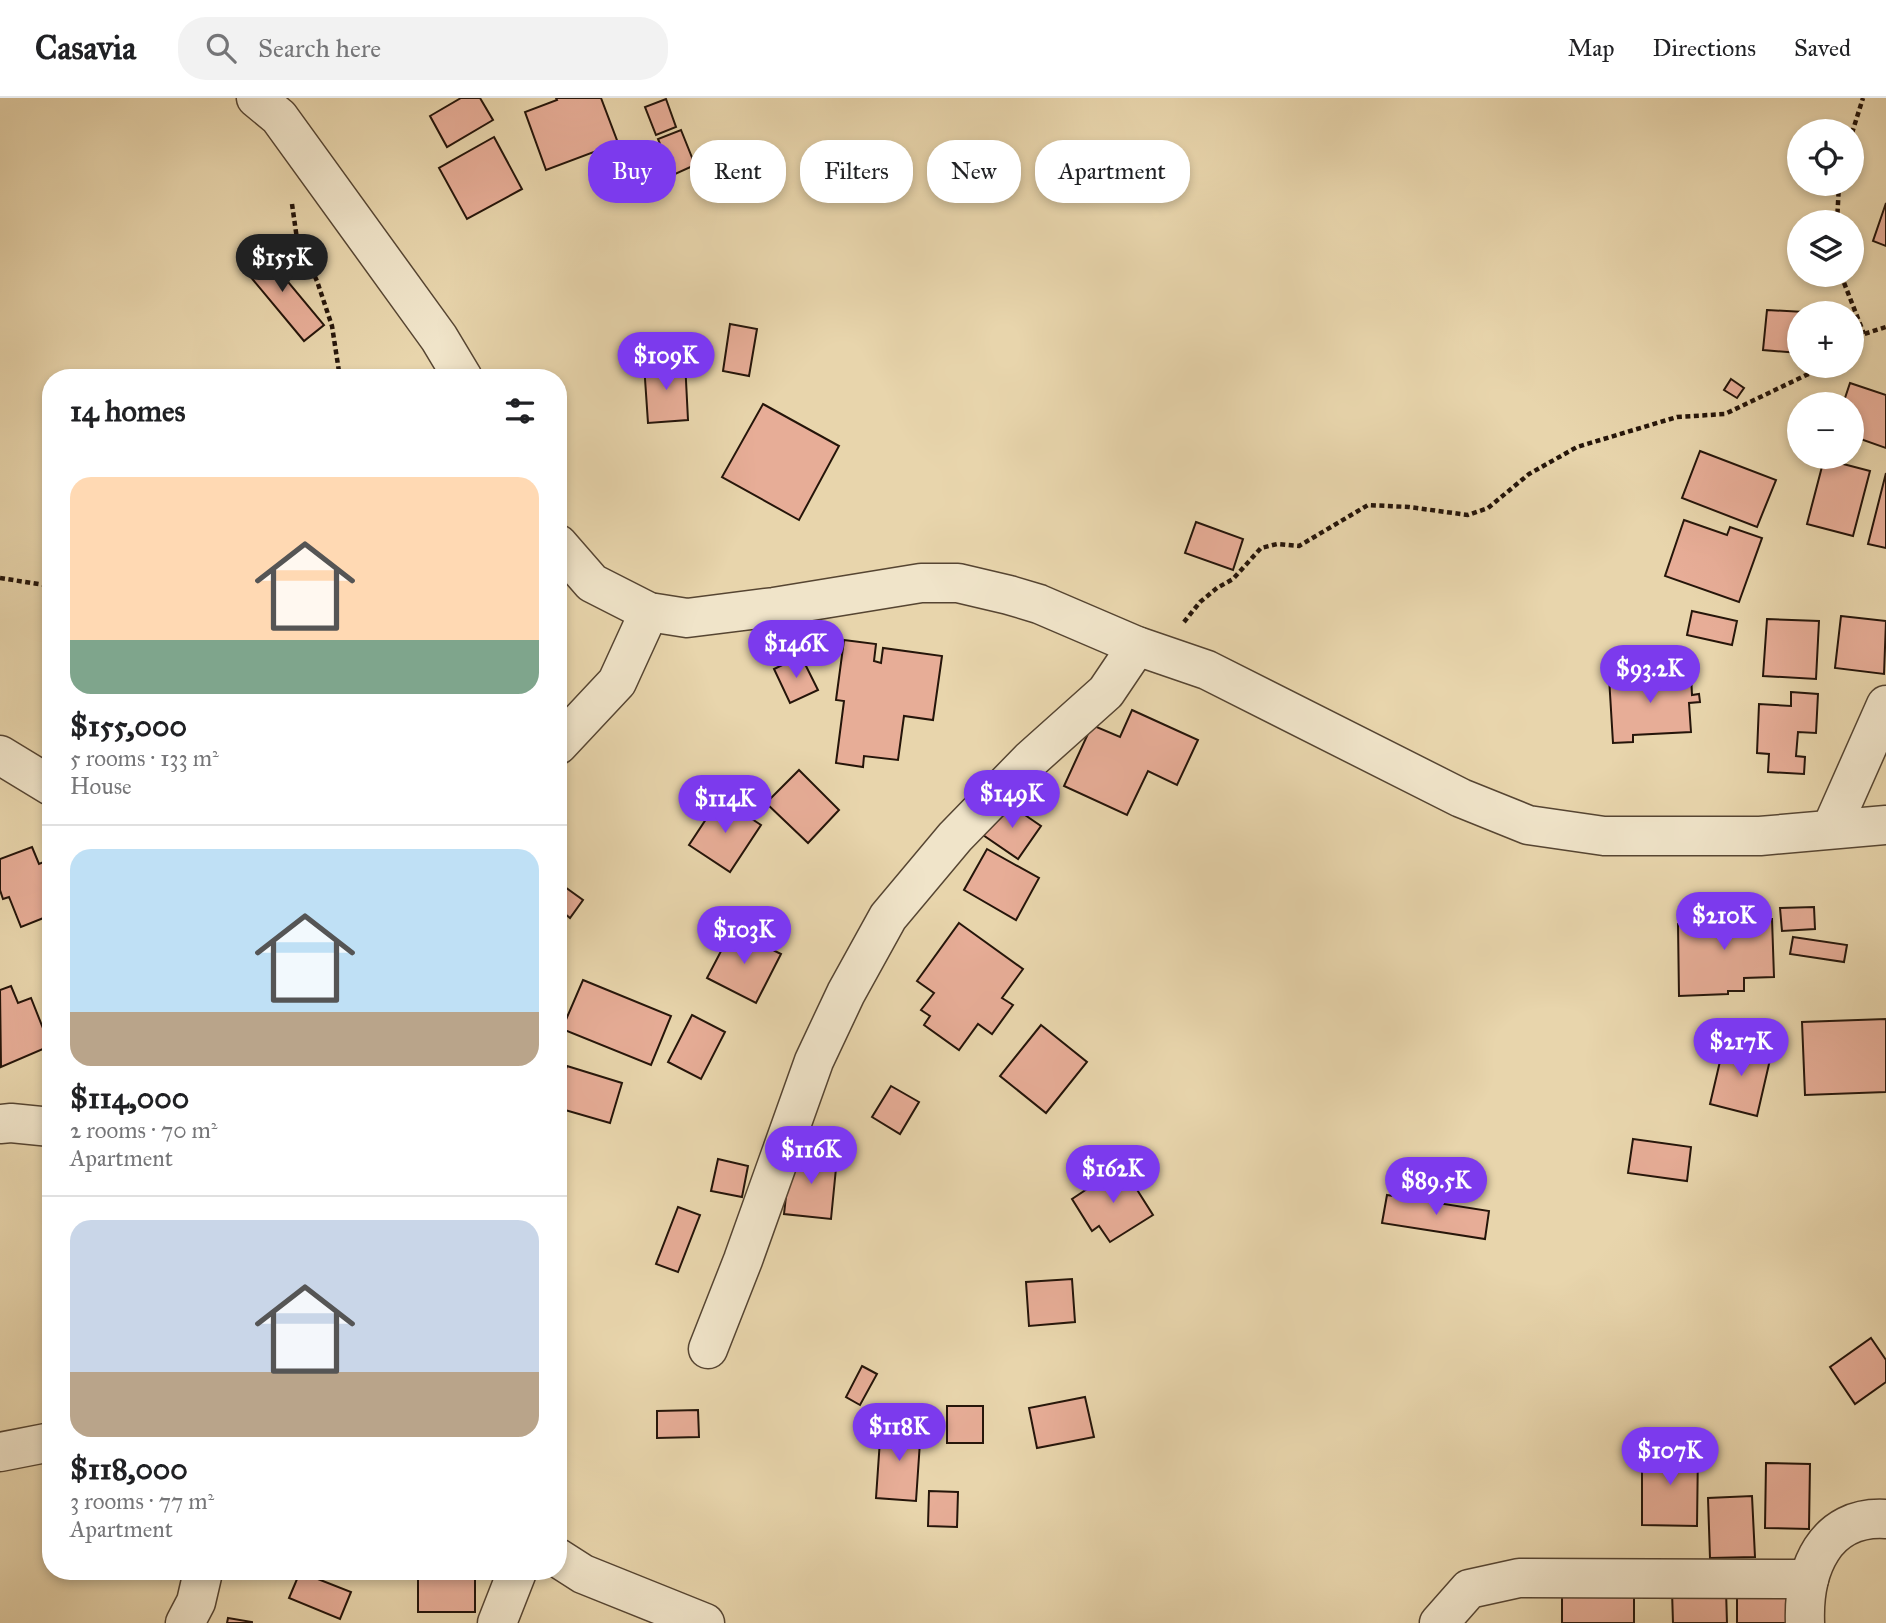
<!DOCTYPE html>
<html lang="en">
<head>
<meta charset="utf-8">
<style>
	body { margin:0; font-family:"IM FELL Great Primer",serif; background:#f2f2f2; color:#202124; height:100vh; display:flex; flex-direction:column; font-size:26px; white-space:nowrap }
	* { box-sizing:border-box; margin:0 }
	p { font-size:23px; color:#757577 }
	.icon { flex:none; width:38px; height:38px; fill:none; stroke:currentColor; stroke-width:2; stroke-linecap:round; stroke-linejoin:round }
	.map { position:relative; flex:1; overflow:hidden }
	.drawer { position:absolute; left:42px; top:271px; width:525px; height:1211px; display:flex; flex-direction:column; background:#fff; border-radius:28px; box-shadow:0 4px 10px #0003 }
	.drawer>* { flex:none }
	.top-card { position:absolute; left:588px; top:42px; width:665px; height:63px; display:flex; gap:14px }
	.controls { position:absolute; left:1787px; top:21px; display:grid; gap:14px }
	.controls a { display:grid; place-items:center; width:77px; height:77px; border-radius:50%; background:#fff; box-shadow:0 4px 10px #0003; font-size:35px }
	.price { position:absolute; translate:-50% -60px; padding:0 16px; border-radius:24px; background:#7c3aed; color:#fff; font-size:23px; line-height:46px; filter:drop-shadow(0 2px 4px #0008) }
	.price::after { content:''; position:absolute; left:50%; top:42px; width:21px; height:16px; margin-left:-10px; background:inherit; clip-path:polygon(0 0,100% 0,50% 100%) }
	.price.on { background:#222; color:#fff }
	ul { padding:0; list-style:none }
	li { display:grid; align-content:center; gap:14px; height:371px; padding:0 28px }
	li+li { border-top:2px solid #e0e0e0 }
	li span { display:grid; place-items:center; height:217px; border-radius:21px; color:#555 }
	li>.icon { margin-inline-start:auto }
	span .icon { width:126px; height:126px; fill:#fffc; stroke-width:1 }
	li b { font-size:30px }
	h2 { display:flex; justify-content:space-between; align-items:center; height:84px; padding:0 28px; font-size:30px }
	.pill { padding:0 24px; border-radius:28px; background:#fff; box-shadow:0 4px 10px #0003; font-size:24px; line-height:63px }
	.pill.on { background:#7c3aed; color:#fff }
	header { display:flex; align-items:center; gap:42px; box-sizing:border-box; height:98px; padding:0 35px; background:#fff; border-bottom:2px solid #e0e0e0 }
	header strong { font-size:33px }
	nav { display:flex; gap:38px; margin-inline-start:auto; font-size:24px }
	.search { width:490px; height:63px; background:#f2f2f2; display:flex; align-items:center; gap:18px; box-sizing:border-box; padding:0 24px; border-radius:28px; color:#757577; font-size:26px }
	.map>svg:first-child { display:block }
	.building { fill:#e7ad97; stroke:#25150a; stroke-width:2 }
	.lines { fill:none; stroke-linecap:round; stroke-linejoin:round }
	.street-casing { stroke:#564532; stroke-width:41 }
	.path { stroke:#25150a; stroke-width:4.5; stroke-dasharray:5 3.5; stroke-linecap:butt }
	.street { stroke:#f0e4c9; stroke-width:38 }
</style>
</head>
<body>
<header>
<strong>Casavia</strong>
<div class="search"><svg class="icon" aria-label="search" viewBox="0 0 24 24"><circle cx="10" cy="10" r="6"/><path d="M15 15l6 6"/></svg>Search here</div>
<nav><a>Map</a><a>Directions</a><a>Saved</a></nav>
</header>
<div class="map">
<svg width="1886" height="1525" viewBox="0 0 1886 1525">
	<rect width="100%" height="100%" fill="#e8d5ac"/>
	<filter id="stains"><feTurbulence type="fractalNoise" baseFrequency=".00286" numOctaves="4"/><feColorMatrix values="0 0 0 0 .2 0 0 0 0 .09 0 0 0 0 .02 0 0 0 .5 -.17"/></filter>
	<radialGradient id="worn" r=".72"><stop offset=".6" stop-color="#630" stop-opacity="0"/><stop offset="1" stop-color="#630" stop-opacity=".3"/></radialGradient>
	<g class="building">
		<polygon points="461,0 480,0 493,22 447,49 430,18"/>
		<polygon points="556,0 601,0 618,45 546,72 525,14 557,2"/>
		<polygon points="666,1 676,29 656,37 645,9"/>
		<polygon points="681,32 695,67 673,77 658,41"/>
		<polygon points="494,39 522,91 467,121 439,70"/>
		<polygon points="1886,105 1886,148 1873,143"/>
		<polygon points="259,149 324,227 304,243 239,165"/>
		<polygon points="1767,212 1822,215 1799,215 1799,255 1763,252"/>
		<polygon points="730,226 757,231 749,278 723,273"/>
		<polygon points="685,263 688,322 648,325 644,266"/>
		<polygon points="1731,281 1744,290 1737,300 1724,292"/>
		<polygon points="1850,285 1886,297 1886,350 1852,338 1852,306 1843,306"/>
		<polygon points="763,306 839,348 799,422 722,379"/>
		<polygon points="1700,353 1776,382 1757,429 1682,400"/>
		<polygon points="1824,361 1870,373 1853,438 1807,426"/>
		<polygon points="1886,375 1886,450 1868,446"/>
		<polygon points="1684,422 1727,437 1730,429 1762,440 1739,504 1665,478"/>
		<polygon points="1196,424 1243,441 1233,472 1185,455"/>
		<polygon points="1692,513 1737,523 1732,547 1687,537"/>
		<polygon points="1841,518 1886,523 1884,576 1835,570"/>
		<polygon points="1767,521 1819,523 1816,581 1763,578"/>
		<polygon points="844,542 876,546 874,563 881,565 883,550 942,558 933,622 904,618 898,662 864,658 863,669 836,665 844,603 836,602"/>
		<polygon points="801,558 818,592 790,605 774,571"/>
		<polygon points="1656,576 1656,579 1691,577 1692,597 1699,596 1700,604 1689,605 1691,634 1633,637 1633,644 1613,645 1609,579"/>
		<polygon points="1791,594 1818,596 1816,635 1798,634 1796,658 1805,659 1804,676 1768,674 1769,656 1757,655 1759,606 1791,608"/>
		<polygon points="1132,612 1198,642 1177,687 1148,673 1127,717 1064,688 1092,627 1120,639"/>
		<polygon points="799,672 839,712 808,745 766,705"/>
		<polygon points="720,700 761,727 730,774 689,747"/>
		<polygon points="1006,704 1041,728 1018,761 983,737"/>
		<polygon points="32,749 39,766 51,761 51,817 21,829 9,799 3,801 0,792 0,761"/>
		<polygon points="987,751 1039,780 1016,822 964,792"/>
		<polygon points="558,784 583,802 570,820 558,810"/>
		<polygon points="1748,806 1748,821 1772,821 1774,879 1744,880 1744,893 1728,893 1728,896 1679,898 1678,826 1707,825 1707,808"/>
		<polygon points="1814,809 1815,831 1782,833 1780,810"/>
		<polygon points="959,825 1023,871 1002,900 1013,907 992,936 978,926 959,952 924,927 930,918 921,912 934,895 917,883"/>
		<polygon points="732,832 781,856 756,905 707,880"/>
		<polygon points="1793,839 1847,847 1844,864 1790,856"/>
		<polygon points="583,882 671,918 651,967 562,931"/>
		<polygon points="11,888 18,905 31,900 50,948 1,969 0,892"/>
		<polygon points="692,917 725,934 701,981 668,964"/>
		<polygon points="1886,921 1886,994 1805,997 1802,924"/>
		<polygon points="1041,927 1087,964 1046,1015 1000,978"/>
		<polygon points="1725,942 1772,953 1757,1018 1710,1006"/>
		<polygon points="567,968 622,985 610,1025 558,1010 558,996"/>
		<polygon points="891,988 919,1004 900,1036 872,1019"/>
		<polygon points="1633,1041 1691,1049 1687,1083 1628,1075"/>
		<polygon points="791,1054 837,1060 831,1121 784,1116"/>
		<polygon points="718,1061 748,1068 742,1099 711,1093"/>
		<polygon points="1122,1068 1153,1117 1110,1144 1099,1128 1092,1133 1072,1101"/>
		<polygon points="1387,1097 1489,1113 1485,1141 1382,1125"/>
		<polygon points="678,1109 700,1117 678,1174 656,1166"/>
		<polygon points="1072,1181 1075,1224 1029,1228 1026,1184"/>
		<polygon points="1871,1240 1886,1262 1886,1284 1855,1306 1830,1269"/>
		<polygon points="862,1268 877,1276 860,1307 846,1299"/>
		<polygon points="1085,1299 1094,1339 1037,1350 1029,1310"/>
		<rect x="947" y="1308" width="36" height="37"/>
		<polygon points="698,1312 699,1339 657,1340 657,1313"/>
		<polygon points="881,1327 921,1329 916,1403 876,1400"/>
		<polygon points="1642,1350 1698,1350 1697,1428 1642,1427"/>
		<polygon points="1766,1365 1810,1366 1809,1431 1765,1430"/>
		<polygon points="929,1393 958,1394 957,1429 928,1428"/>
		<polygon points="1752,1398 1755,1459 1710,1460 1708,1400"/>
		<polygon points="300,1474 351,1494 340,1521 289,1500"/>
		<rect x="418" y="1480" width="57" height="34"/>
		<rect x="1737" y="1489" width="49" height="36"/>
		<polygon points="1726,1492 1727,1525 1673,1525 1672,1493"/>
		<rect x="1562" y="1498" width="72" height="27"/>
		<polygon points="228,1520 252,1524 252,1525 227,1525"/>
	</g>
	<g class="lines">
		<defs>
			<g id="street">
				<polyline points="256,0 279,19 439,240 463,280"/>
				<polyline points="558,446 592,485 649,514 687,520 774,509 921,485 958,485 1009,497 1039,506 1137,548 1207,572 1461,700 1528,727 1604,738 1760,738 1886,727"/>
				<polyline points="558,647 617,584 649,514"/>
				<polyline points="0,657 51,688"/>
				<polyline points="1831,731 1886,607"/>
				<polyline points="0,1026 11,1025 51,1029"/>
				<polyline points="708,1251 743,1162 814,963 846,895 888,819 955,739 1030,662 1106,594 1137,548"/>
				<polyline points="0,1354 51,1344"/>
				<polyline points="558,1460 583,1476 705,1525"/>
				<polyline points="185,1525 196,1504 203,1474"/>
				<polyline points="497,1525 517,1474"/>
				<polyline points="1439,1525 1469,1491 1519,1480 1809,1481"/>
				<path d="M1805,1525c-2,-53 19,-108 81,-104"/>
			</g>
		</defs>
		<use href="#street" class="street-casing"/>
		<g class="path">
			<polyline points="1852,35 1863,0"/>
			<polyline points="292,106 297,141 317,183 332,228 340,280"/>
			<polyline points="1837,124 1839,86"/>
			<polyline points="1841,177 1864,236"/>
			<polyline points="1852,247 1864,236 1886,229"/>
			<polyline points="0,480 51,488"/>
			<polyline points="1184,524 1200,504 1217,490 1233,481 1261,450 1277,446 1299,448 1368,407 1409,409 1468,417 1488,410 1529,376 1577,349 1677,319 1725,316 1825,268"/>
		</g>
		<use href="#street" class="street"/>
	</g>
	<rect width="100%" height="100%" filter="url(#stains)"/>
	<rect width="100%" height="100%" fill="url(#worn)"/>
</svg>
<div class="controls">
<a><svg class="icon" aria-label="locate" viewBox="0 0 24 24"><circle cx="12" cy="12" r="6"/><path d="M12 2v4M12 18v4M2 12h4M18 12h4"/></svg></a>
<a><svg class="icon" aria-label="layers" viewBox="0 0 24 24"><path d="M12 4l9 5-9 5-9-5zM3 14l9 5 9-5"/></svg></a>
<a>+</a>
<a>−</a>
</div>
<b class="price on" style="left:282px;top:196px">$155K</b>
<b class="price" style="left:666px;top:294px">$109K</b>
<b class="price" style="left:796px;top:582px">$146K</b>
<b class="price" style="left:1650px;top:607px">$93.2K</b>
<b class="price" style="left:1012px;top:732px">$149K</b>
<b class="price" style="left:725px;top:737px">$114K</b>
<b class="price" style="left:1724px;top:854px">$210K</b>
<b class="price" style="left:744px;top:868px">$103K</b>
<b class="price" style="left:1741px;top:980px">$217K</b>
<b class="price" style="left:811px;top:1088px">$116K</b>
<b class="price" style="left:1113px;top:1107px">$162K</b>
<b class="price" style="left:1436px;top:1119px">$89.5K</b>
<b class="price" style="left:899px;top:1365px">$118K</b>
<b class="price" style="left:1670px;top:1389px">$107K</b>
<div class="top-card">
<a class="pill on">Buy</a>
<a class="pill">Rent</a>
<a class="pill">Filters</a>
<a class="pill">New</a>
<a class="pill">Apartment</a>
</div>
<section class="drawer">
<h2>14 homes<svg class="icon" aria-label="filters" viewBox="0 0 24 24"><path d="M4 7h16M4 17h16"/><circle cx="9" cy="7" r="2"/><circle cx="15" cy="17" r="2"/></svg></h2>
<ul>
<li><span style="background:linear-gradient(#ffd9b3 75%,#7fa58c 0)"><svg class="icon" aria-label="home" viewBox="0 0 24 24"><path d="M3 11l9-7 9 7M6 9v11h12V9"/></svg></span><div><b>$155,000</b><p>5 rooms · 133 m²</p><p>House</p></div></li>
<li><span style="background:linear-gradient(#bfe0f5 75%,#b9a48a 0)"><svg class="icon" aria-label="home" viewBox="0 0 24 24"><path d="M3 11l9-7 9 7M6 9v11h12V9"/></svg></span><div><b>$114,000</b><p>2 rooms · 70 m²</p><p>Apartment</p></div></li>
<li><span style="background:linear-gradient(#c9d6e8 70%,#b9a48a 0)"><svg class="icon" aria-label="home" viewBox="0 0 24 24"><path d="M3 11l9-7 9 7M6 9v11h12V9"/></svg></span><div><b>$118,000</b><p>3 rooms · 77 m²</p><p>Apartment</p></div></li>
</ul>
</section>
</div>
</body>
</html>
